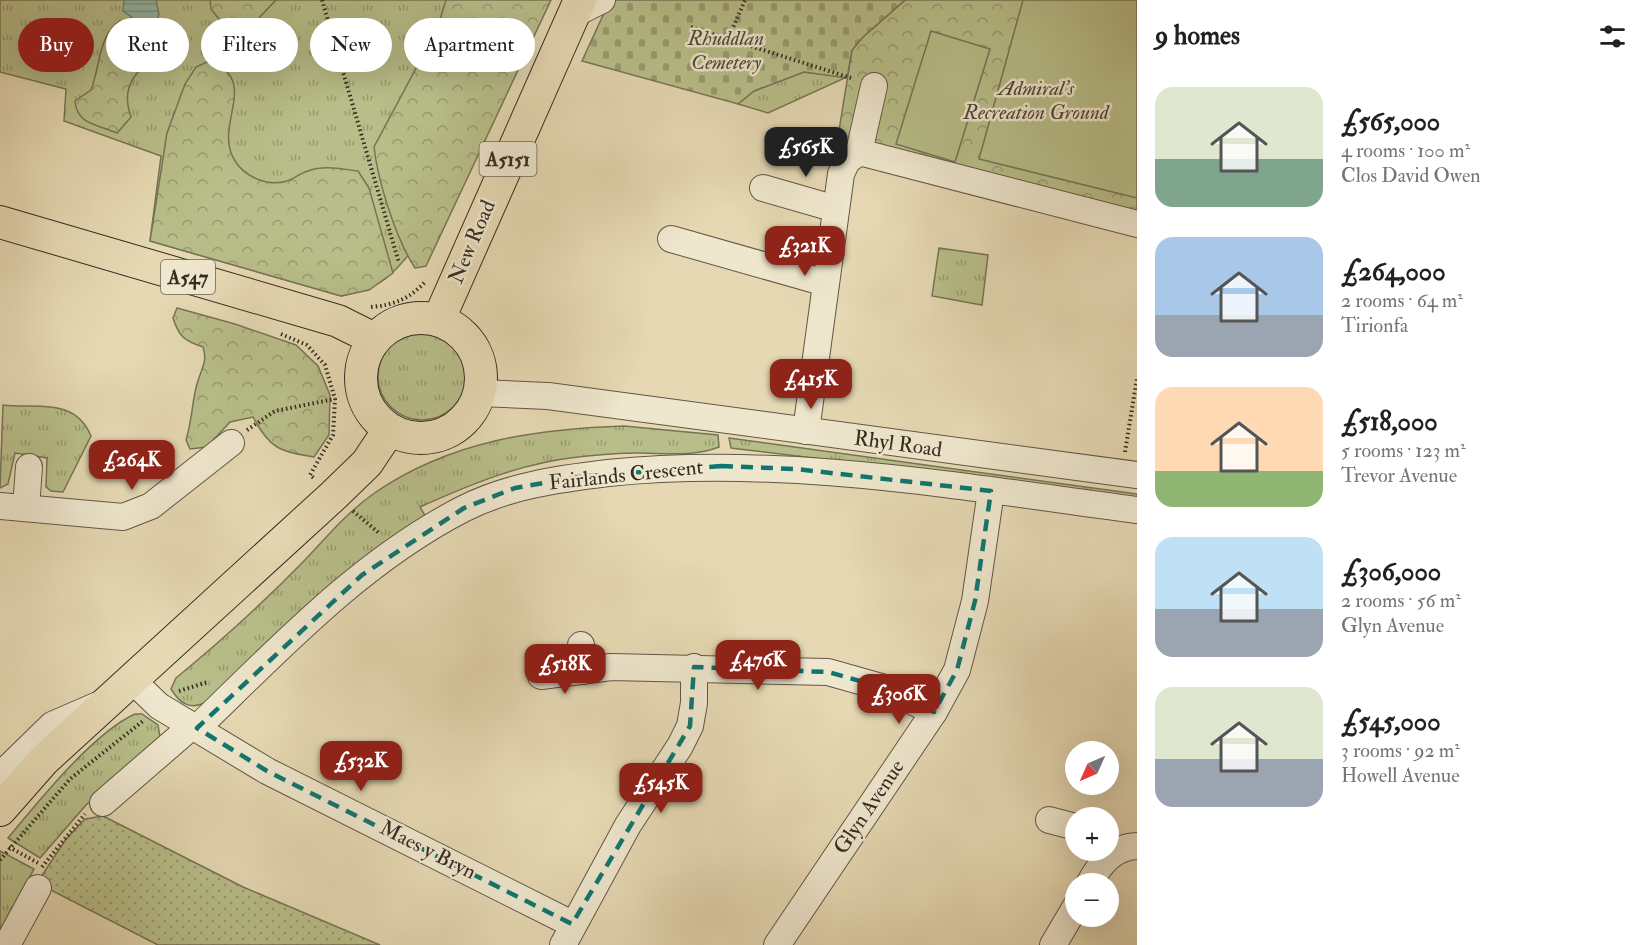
<!DOCTYPE html>
<html lang="en">
<head>
<meta charset="utf-8">
<style>
	body { margin:0; font-family:"IM FELL Double Pica",serif; background:#f2f2f2; color:#202124; height:100vh; display:flex; flex-direction:column; font-size:22px; white-space:nowrap }
	* { box-sizing:border-box; margin:0 }
	p { font-size:20px; color:#757577 }
	.icon { flex:none; width:33px; height:33px; fill:none; stroke:currentColor; stroke-width:2; stroke-linecap:round; stroke-linejoin:round }
	.map { position:relative; flex:1; overflow:hidden }
	.panel { display:flex; flex-direction:column; background:#fff; width:510px }
	.panel>* { flex:none }
	.banner { position:absolute; left:18px; top:18px; width:570px; height:54px; display:flex; gap:12px }
	.needle { width:39px; rotate:225deg }
	.buttons { position:absolute; left:1065px; top:741px; display:grid; gap:12px }
	.buttons a { display:grid; place-items:center; width:54px; height:54px; border-radius:50%; background:#fff; box-shadow:0 6px 24px #0002; font-size:30px }
	.price { position:absolute; translate:-50% -51px; padding:0 14px; border-radius:12px; background:#8f2418; color:#fff; font-size:20px; line-height:39px; filter:drop-shadow(0 2px 3px #0008) }
	.price::after { content:''; position:absolute; left:50%; top:36px; width:18px; height:14px; margin-left:-9px; background:inherit; clip-path:polygon(0 0,100% 0,50% 100%) }
	.price.active { background:#222; color:#fff }
	ul { padding:0; list-style:none }
	li { display:flex; align-items:center; gap:18px; height:150px; padding:0 18px }
	li span { display:grid; place-items:center; flex:none; width:168px; height:120px; border-radius:18px; color:#555 }
	li>.icon { margin-inline-start:auto }
	span .icon { width:72px; height:72px; fill:#fffc; stroke-width:1 }
	li b { font-size:26px }
	h2 { display:flex; justify-content:space-between; align-items:center; height:72px; padding:0 18px; font-size:26px }
	.pill { padding:0 21px; border-radius:27px; background:#fff; box-shadow:0 6px 24px #0002; font-size:21px; line-height:54px }
	.pill.active { background:#8f2418; color:#fff }
	main { display:flex; flex:1; min-height:0 }
	.map>svg:first-child { display:block }
	.grass { fill:url(#grass-tufts); stroke:#777456; stroke-width:1.5 }
	.forest { fill:url(#forest-crowns); stroke:#777456; stroke-width:1.5 }
	.cemetery { fill:url(#cemetery-stones); stroke:#777456; stroke-width:1.5 }
	.garden { fill:url(#garden-dots); stroke:#777456; stroke-width:1.5 }
	.pitch { fill:#b8be89; stroke:#777456; stroke-width:1.5 }
	.water { fill:url(#water-rules); stroke:#708173; stroke-width:1.5 }
	.lines { fill:none; stroke-linecap:round; stroke-linejoin:round }
	.minor-casing { stroke:#625646; stroke-width:28 }
	.major-casing { stroke:#362b22; stroke-width:34 }
	.path { stroke:#362b22; stroke-width:4; stroke-dasharray:1.5 3; stroke-linecap:butt }
	.minor { stroke:#eee6cd; stroke-width:26 }
	.major { stroke:#e5d8b2; stroke-width:32 }
	.marked { fill:none; stroke:#0f766e; stroke-width:4.5; stroke-dasharray:12 8; stroke-linejoin:round }
	.labels { text-anchor:middle; dominant-baseline:central; stroke-width:5; stroke-linejoin:round; paint-order:stroke }
	.shield { fill:#eee6cd; stroke:#6d6355; stroke-width:1.5 }
	.shield-label { font-size:20px; font-weight:bold; fill:#362b22 }
	.park-label { font-size:21px; font-style:italic; fill:#504837; stroke:#eee6cd }
	.street-label { font-size:21px; fill:#362b22; stroke:#eee6cd }
</style>
</head>
<body>
<main>
<div class="map">
<svg width="1137" height="945" viewBox="0 0 1137 945">
	<defs>
		<pattern id="grass-tufts" width="24" height="20" patternUnits="userSpaceOnUse" patternTransform="scale(1.5)"><rect width="24" height="20" fill="#b8be89"/><path d="M3 7l-1-3M5 7V3M7 7l1-3M15 17l-1-3M17 17v-4M19 17l1-3" fill="none" stroke="#969b70"/></pattern>
		<pattern id="forest-crowns" width="20" height="18" patternUnits="userSpaceOnUse" patternTransform="scale(1.5)"><rect width="20" height="18" fill="#b8be89"/><path d="M2 6a3 3 0 1 1 6 0M12 15a3 3 0 1 1 6 0" fill="none" stroke="#969b70"/></pattern>
		<pattern id="cemetery-stones" width="16" height="16" patternUnits="userSpaceOnUse" patternTransform="scale(1.5)"><rect width="16" height="16" fill="#b8be89"/><path d="M2 7V4a2 2 0 0 1 4 0v3zM10 15v-3a2 2 0 0 1 4 0v3z" fill="#969b70"/></pattern>
		<pattern id="garden-dots" width="8" height="8" patternUnits="userSpaceOnUse" patternTransform="scale(1.5)"><rect width="8" height="8" fill="#b8be89"/><path d="M2 2h.1M6 6h.1" fill="none" stroke="#969b70" stroke-width="1.8" stroke-linecap="round"/></pattern>
		<pattern id="water-rules" width="6" height="5" patternUnits="userSpaceOnUse" patternTransform="scale(1.5)"><rect width="6" height="5" fill="#96baa9"/><path d="M0 2.5h6" fill="none" stroke="#7b9789"/></pattern>
	</defs>
	<rect width="100%" height="100%" fill="#e5d8b2"/>
	<filter id="stains"><feTurbulence type="fractalNoise" baseFrequency=".00333" numOctaves="4"/><feColorMatrix values="0 0 0 0 .2 0 0 0 0 .09 0 0 0 0 .02 0 0 0 .5 -.17"/></filter>
	<radialGradient id="worn" r=".72"><stop offset=".6" stop-color="#630" stop-opacity="0"/><stop offset="1" stop-color="#630" stop-opacity=".3"/></radialGradient>
	<g class="grass">
		<path d="M0,0h549l-136,250c-26,30 -33,38 -72,46l-191,-55 11,-85 -97,-35 2,-32 -66,-17z"/>
		<polygon points="804,72 847,77 768,113 738,104 754,91"/>
		<polygon points="939,248 988,255 982,305 932,296"/>
		<circle cx="422" cy="376" r="44"/>
		<path d="M3,405c34,4 72,-8 88,31l-28,56 -12,-1 -5,-4 1,-29 -32,-5 -7,31 -8,4z"/>
		<path d="M624,426l94,9 1,12c-25,10 -55,6 -82,6 -19,0 -40,2 -59,4 -56,6 -107,27 -158,50l6,10 -218,184c-17,10 -28,3 -37,-12l5,-11c44,-36 88,-76 128,-117 23,-24 44,-50 72,-69 75,-51 159,-63 248,-66z"/>
		<polygon points="729,438 1137,494 1137,497 731,448"/>
		<path d="M135,714h7l16,11 2,12 -4,7 -70,61 -46,53 -32,-20c30,-36 86,-106 127,-124z"/>
		<polygon points="0,851 34,869 0,932"/>
	</g>
	<g class="forest">
		<polygon points="210,0 276,0 257,20 225,27 211,9"/>
		<path d="M446,0h105l-125,266 -11,2c-19,-29 -37,-86 -41,-121l63,-118z"/>
		<polygon points="905,0 1137,0 1137,233 836,149 852,50 863,37"/>
		<path d="M120,21l7,3 4,12 -5,12 10,14 2,10c-12,14 -13,28 -7,45l-14,16c-20,-9 -40,-8 -42,-32l16,-11c9,-22 7,-55 29,-69z"/>
		<path d="M209,61c53,19 3,65 26,100 10,16 33,26 52,20 7,-2 13,-8 21,-10 16,-6 33,-2 50,0l11,17 24,85 -24,17 -28,6 -191,-55 17,-108 18,-49 11,-17z"/>
		<path d="M177,308l58,16 61,21 22,21 12,29 -1,40 -15,22c-35,-6 -44,-8 -61,-40l-23,5 -23,25 -17,2 -4,-9c6,-19 6,-38 11,-56 4,-15 11,-22 6,-37 -18,-6 -24,-10 -30,-29z"/>
	</g>
	<polygon class="cemetery" points="610,0 905,0 863,37 852,50 847,78 804,72 754,91 738,104 582,61"/>
	<polygon class="garden" points="103,816 243,887 380,945 158,945 37,883 66,839 85,819"/>
	<g class="pitch">
		<polygon points="1023,0 1137,0 1137,198 979,159"/>
		<polygon points="931,31 990,49 955,162 896,144"/>
	</g>
	<polygon class="water" points="124,0 156,0 159,14 155,25 148,29 123,11"/>
	<g class="lines">
		<defs>
			<g id="minor">
				<polyline points="574,14 602,0"/>
				<polyline points="859,152 1137,224"/>
				<polyline points="859,152 874,86"/>
				<polyline points="763,188 836,209"/>
				<polyline points="671,239 826,283"/>
				<polyline points="480,393 548,396 1137,475"/>
				<polyline points="806,431 841,174 847,161 859,152"/>
				<polyline points="0,506 123,517 151,506 231,443"/>
				<polyline points="26,508 29,467"/>
				<polyline points="581,645 583,671"/>
				<polyline points="541,676 611,667 828,672 888,689 934,712"/>
				<polyline points="133,681 159,706 267,771 572,924"/>
				<path d="M197,728c82,-79 163,-166 266,-219 45,-23 95,-30 145,-36 177,-18 354,14 529,37"/>
				<polyline points="0,793 10,766 52,725 98,705"/>
				<polyline points="103,803 192,726"/>
				<polyline points="1049,820 1076,827"/>
				<path d="M1089,884c11,-20 24,-37 48,-38"/>
				<polyline points="7,945 38,888"/>
				<polyline points="563,945 628,825 680,746 690,726 694,703 694,667"/>
				<polyline points="777,945 934,712 957,670 975,601 991,491"/>
				<polyline points="1053,945 1076,906"/>
			</g>
			<g id="major">
				<polyline points="0,222 338,321 374,339"/>
				<circle cx="421" cy="378" r="60"/>
				<polyline points="439,319 580,0"/>
				<polyline points="0,810 44,760 334,495 367,463 389,430"/>
			</g>
		</defs>
		<use href="#minor" class="minor-casing"/>
		<use href="#major" class="major-casing"/>
		<g class="path">
			<polyline points="322,0 399,263"/>
			<polyline points="691,27 854,79"/>
			<polyline points="728,39 745,0"/>
			<path d="M371,307c23,-2 38,-8 54,-25"/>
			<polyline points="281,334 307,345 325,365 335,399 333,435 310,475 315,479"/>
			<polyline points="247,430 275,411 335,399"/>
			<polyline points="1125,452 1137,378"/>
			<polyline points="353,511 379,533"/>
			<polyline points="179,691 208,682"/>
			<polyline points="9,847 40,864"/>
			<polyline points="0,860 70,779 143,721"/>
			<polyline points="42,867 85,814"/>
		</g>
		<use href="#minor" class="minor"/>
		<use href="#major" class="major"/>
	</g>
	<path class="marked" d="M721,466l75,3 195,22 -16,110 -18,69 -23,42 -46,-23 -60,-17 -134,-5 -4,59 -118,198 -305,-153 -70,-43 165,-153 102,-67 51,-20 63,-11z"/>
	<g class="labels">
		<g class="shield">
			<rect x="479.5" y="142" width="57" height="34" rx="4.5"/>
			<rect x="161" y="260" width="54" height="34" rx="4.5"/>
		</g>
		<g class="shield-label">
			<text x="508" y="159">A5151</text>
			<text x="188" y="277">A547</text>
		</g>
		<g class="park-label">
			<text x="726" y="38">Rhuddlan<tspan x="726" dy="24">Cemetery</tspan></text>
			<text x="1036" y="88">Admiral's<tspan x="1036" dy="24">Recreation Ground</tspan></text>
		</g>
		<g class="street-label">
			<text transform="translate(472 242) rotate(-67)">New Road</text>
			<text transform="translate(898 444) rotate(8)">Rhyl Road</text>
			<text transform="translate(626 475) rotate(-6)">Fairlands Crescent</text>
			<text transform="translate(869 807) rotate(-56)">Glyn Avenue</text>
			<text transform="translate(428 850) rotate(27)">Maes y Bryn</text>
		</g>
	</g>
	<rect width="100%" height="100%" filter="url(#stains)"/>
	<rect width="100%" height="100%" fill="url(#worn)"/>
</svg>
<div class="buttons">
<a><svg class="needle" viewBox="-14 -14 28 28"><path d="M0-13l5 13h-10z" fill="#e53935"/><path d="M0 13l5-13h-10z" fill="#757577"/></svg></a>
<a>+</a>
<a>−</a>
</div>
<b class="price active" style="left:806px;top:178px">£565K</b>
<b class="price" style="left:805px;top:277px">£321K</b>
<b class="price" style="left:811px;top:410px">£415K</b>
<b class="price" style="left:132px;top:491px">£264K</b>
<b class="price" style="left:758px;top:691px">£476K</b>
<b class="price" style="left:565px;top:695px">£518K</b>
<b class="price" style="left:899px;top:725px">£306K</b>
<b class="price" style="left:361px;top:792px">£532K</b>
<b class="price" style="left:661px;top:814px">£545K</b>
<div class="banner">
<a class="pill active">Buy</a>
<a class="pill">Rent</a>
<a class="pill">Filters</a>
<a class="pill">New</a>
<a class="pill">Apartment</a>
</div>
</div>
<section class="panel">
<h2>9 homes<svg class="icon" aria-label="filters" viewBox="0 0 24 24"><path d="M4 7h16M4 17h16"/><circle cx="9" cy="7" r="2"/><circle cx="15" cy="17" r="2"/></svg></h2>
<ul>
<li><span style="background:linear-gradient(#dfe7d0 60%,#7fa58c 0)"><svg class="icon" aria-label="home" viewBox="0 0 24 24"><path d="M3 11l9-7 9 7M6 9v11h12V9"/></svg></span><div><b>£565,000</b><p>4 rooms · 100 m²</p><p>Clos David Owen</p></div></li>
<li><span style="background:linear-gradient(#a9c7e8 65%,#9aa5b1 0)"><svg class="icon" aria-label="home" viewBox="0 0 24 24"><path d="M3 11l9-7 9 7M6 9v11h12V9"/></svg></span><div><b>£264,000</b><p>2 rooms · 64 m²</p><p>Tirionfa</p></div></li>
<li><span style="background:linear-gradient(#ffd9b3 70%,#8fb573 0)"><svg class="icon" aria-label="home" viewBox="0 0 24 24"><path d="M3 11l9-7 9 7M6 9v11h12V9"/></svg></span><div><b>£518,000</b><p>5 rooms · 123 m²</p><p>Trevor Avenue</p></div></li>
<li><span style="background:linear-gradient(#bfe0f5 60%,#9aa5b1 0)"><svg class="icon" aria-label="home" viewBox="0 0 24 24"><path d="M3 11l9-7 9 7M6 9v11h12V9"/></svg></span><div><b>£306,000</b><p>2 rooms · 56 m²</p><p>Glyn Avenue</p></div></li>
<li><span style="background:linear-gradient(#dfe7d0 60%,#9aa5b1 0)"><svg class="icon" aria-label="home" viewBox="0 0 24 24"><path d="M3 11l9-7 9 7M6 9v11h12V9"/></svg></span><div><b>£545,000</b><p>3 rooms · 92 m²</p><p>Howell Avenue</p></div></li>
</ul>
</section>
</main>
</body>
</html>
